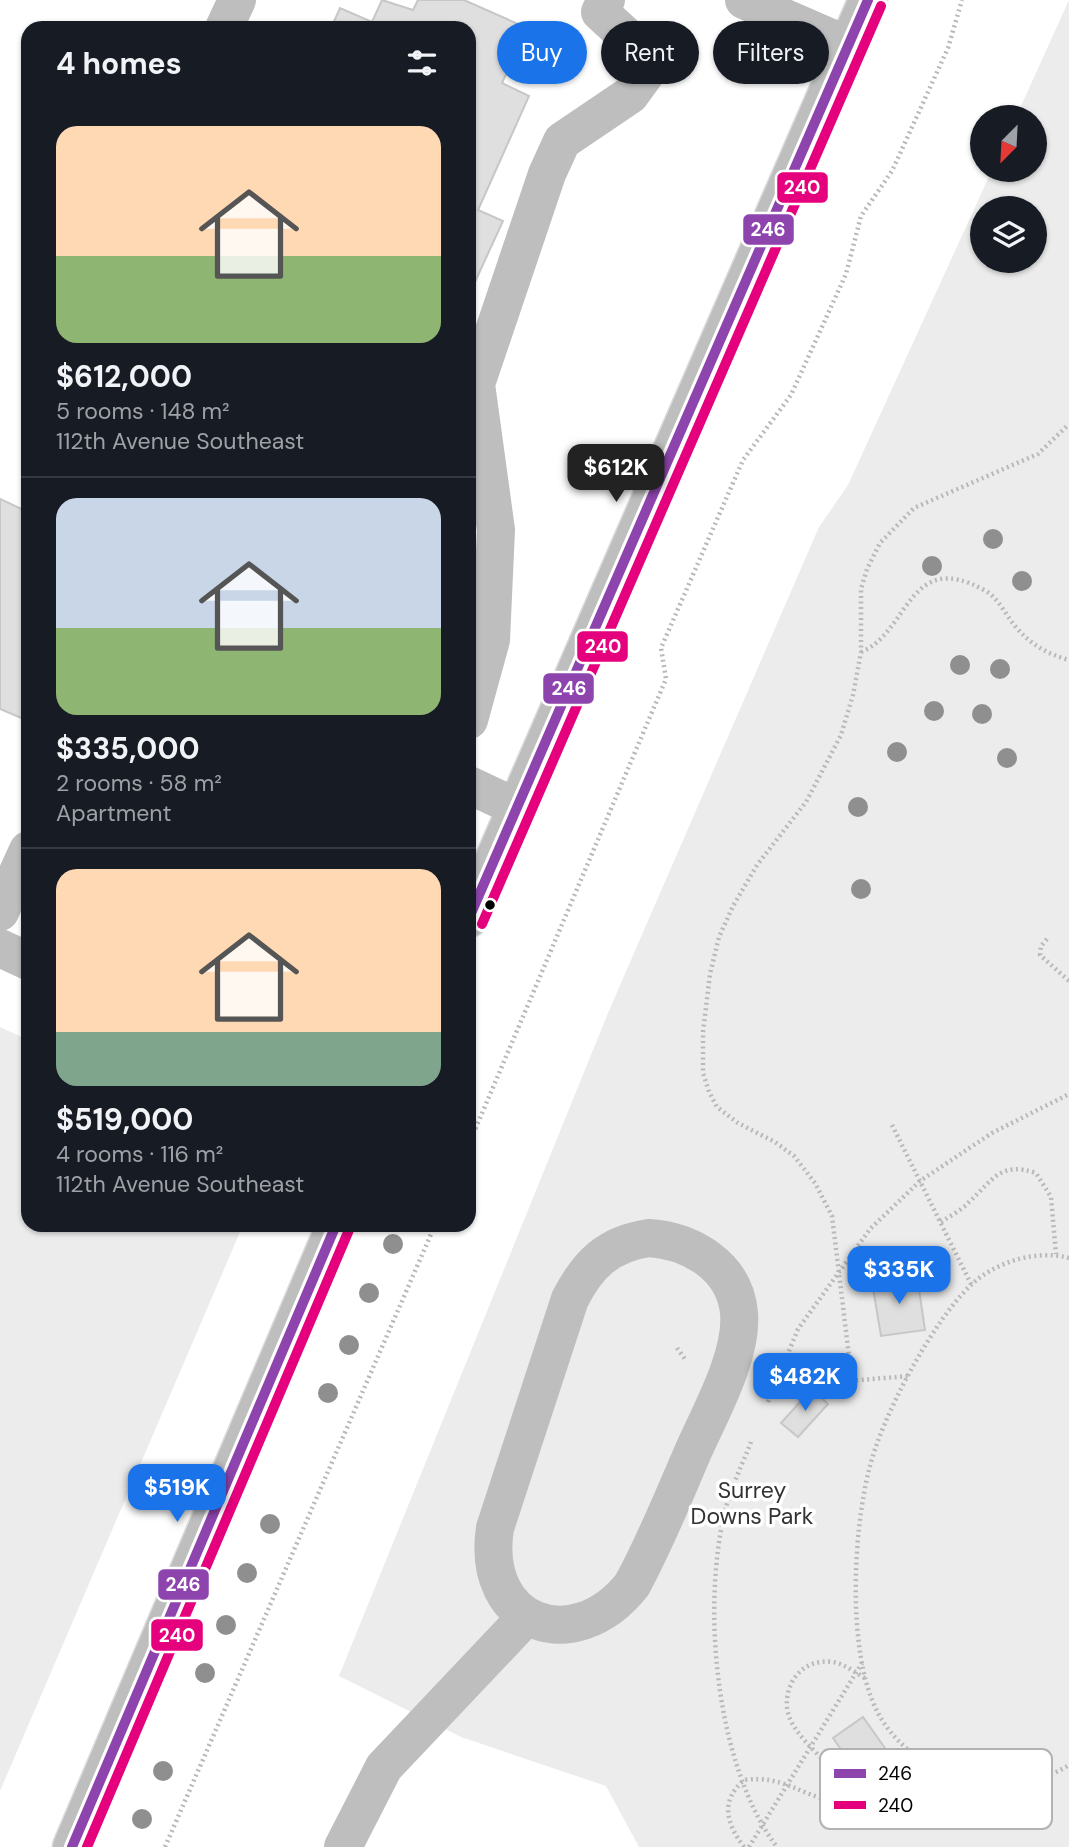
<!DOCTYPE html>
<html lang="en">
<head>
<meta charset="utf-8">
<style>
	body { margin:0; font-family:"DM Sans",sans-serif; background:#242831; color:#f1f3f6; height:100vh; display:flex; flex-direction:column; font-size:26px; white-space:nowrap }
	* { box-sizing:border-box; margin:0 }
	p { font-size:23px; color:#9ea1a6 }
	.icon { flex:none; width:38px; height:38px; fill:none; stroke:currentColor; stroke-width:2; stroke-linecap:round; stroke-linejoin:round }
	.map { position:relative; flex:1; overflow:hidden }
	.details { position:absolute; left:21px; top:21px; width:455px; height:1211px; display:flex; flex-direction:column; background:#171b24; border-radius:21px; box-shadow:0 2px 5px #0004 }
	.details>* { flex:none }
	.guide { position:absolute; left:497px; top:21px; width:466px; height:63px; display:flex; gap:14px }
	.needle { width:46px; rotate:204deg }
	.tools { position:absolute; left:970px; top:105px; display:grid; gap:14px }
	.tools a { display:grid; place-items:center; width:77px; height:77px; border-radius:50%; background:#171b24; box-shadow:0 2px 5px #0004; font-size:35px }
	.price { position:absolute; translate:-50% -60px; padding:0 16px; border-radius:14px; background:#1a73e8; color:#fff; font-size:23px; line-height:46px; filter:drop-shadow(0 2px 4px #0008) }
	.price::after { content:''; position:absolute; left:50%; top:42px; width:21px; height:16px; margin-left:-10px; background:inherit; clip-path:polygon(0 0,100% 0,50% 100%) }
	.price.selected { background:#222; color:#fff }
	ul { padding:0; list-style:none }
	li { display:grid; align-content:center; gap:14px; height:371px; padding:0 35px }
	li+li { border-top:2px solid #363941 }
	li span { display:grid; place-items:center; height:217px; border-radius:21px; color:#555 }
	li>.icon { margin-inline-start:auto }
	span .icon { width:126px; height:126px; fill:#fffc; stroke-width:1 }
	li b { font-size:30px }
	h2 { display:flex; justify-content:space-between; align-items:center; height:84px; padding:0 35px; font-size:30px }
	.chip { padding:0 24px; border-radius:32px; background:#171b24; box-shadow:0 2px 5px #0004; font-size:24px; line-height:63px }
	.chip.selected { background:#1a73e8; color:#fff }
	.map>svg:first-child { display:block }
	.green { fill:#ececec; fill-rule:evenodd }
	.building { fill:#dfdfdf; stroke:#c7c7c7; stroke-width:2 }
	.lines { fill:none; stroke-linecap:round; stroke-linejoin:round }
	.major-casing { stroke:#dbdbdb; stroke-width:41 }
	.path { stroke:#b9b9b9; stroke-width:4.5; stroke-dasharray:2 3.5; stroke-linecap:butt }
	.minor { stroke:#bebebe; stroke-width:38 }
	.major { stroke:#bebebe; stroke-width:38 }
	.bus-1-casing { stroke:#fff; stroke-width:16 }
	.bus-2-casing { stroke:#fff; stroke-width:16 }
	.bus-1 { stroke:#8e44ad; stroke-width:10 }
	.bus-2 { stroke:#e5007d; stroke-width:10 }
	.tree { fill:#8f8f8f }
	.bus-dot { fill:#000; stroke:#fff; stroke-width:2.5 }
	.labels { text-anchor:middle; dominant-baseline:central; stroke-width:7; stroke-linejoin:round; paint-order:stroke }
	.park-label { font-size:23px; fill:#333; stroke:#fff }
	.key { fill:#fff; stroke:#b2b2b2; stroke-width:2 }
	.key-label { font-size:19px; fill:#000 }
	.line-badge { stroke:#fff; stroke-width:2.5 }
	.badge-label { font-size:19px; text-anchor:middle; font-weight:bold; fill:#fff }
</style>
</head>
<body>
<div class="map">
<svg width="1069" height="1847" viewBox="0 0 1069 1847">
	<rect width="100%" height="100%" fill="#fff"/>
	<g class="green">
		<path d="M1069,0v1847h-430l-33,-61 -145,-49 -122,-61 269,-663 211,-486 29,-42 144,-315h42v-53h-18zM982,208h52v53h-52z"/>
		<polygon points="0,1027 28,1040 28,1225 243,1225 0,1791"/>
	</g>
	<g class="building">
		<polygon points="382,0 413,10 418,0 464,0 527,28 502,83 529,96 478,210 503,221 469,295 469,28 331,28 340,8 372,22"/>
		<polygon points="0,499 28,512 28,704 21,718 0,709"/>
		<polygon points="917,1276 925,1330 881,1336 872,1282"/>
		<polygon points="812,1389 828,1404 798,1437 781,1423"/>
		<polygon points="863,1717 887,1751 857,1772 833,1738"/>
	</g>
	<g class="lines">
		<defs>
			<g id="major">
				<polyline points="469,918 868,0"/>
				<polyline points="72,1847 336,1225"/>
			</g>
		</defs>
		<use href="#major" class="major-casing"/>
		<g class="path">
			<path d="M861,652c48,-19 47,-104 123,-62 14,7 21,24 31,36 15,18 32,28 54,34"/>
			<polyline points="1047,939 1041,946 1040,955 1069,981"/>
			<polyline points="892,1125 971,1284"/>
			<polyline points="469,1144 666,679 661,648 743,460 791,395 846,274 861,216 892,171 948,48 962,0"/>
			<path d="M941,1222c9,-6 21,-12 28,-20 24,-22 31,-41 67,-29l15,24 5,57"/>
			<path d="M1069,1258c-32,-9 -74,4 -98,27 -39,37 -90,133 -102,185 -16,63 -22,182 8,241 16,32 46,54 80,64 36,12 79,11 112,-10"/>
			<polyline points="677,1348 685,1359"/>
			<polyline points="852,1381 832,1216 815,1183 794,1156 775,1142 738,1123 717,1107 709,1092 703,1073 703,1032 710,974 719,937 733,906 757,865 806,802 841,735 853,695 861,652 861,589 867,569 880,543 914,508 1038,454 1069,424"/>
			<polyline points="774,1387 909,1376"/>
			<polyline points="768,1402 798,1329 870,1229 920,1181 992,1133 1069,1094"/>
			<path d="M751,1442c-8,21 -19,43 -25,65 -25,97 -11,258 51,340"/>
			<polyline points="165,1847 435,1225"/>
			<path d="M744,1847c-18,-24 -24,-46 0,-67 40,-5 53,14 89,21l6,-5c7,-30 -49,-54 -52,-89 -2,-27 18,-49 46,-45 12,2 23,11 33,17"/>
			<polyline points="749,1847 862,1663"/>
		</g>
		<g class="minor">
			<polyline points="744,0 847,45"/>
			<polyline points="224,28 237,0"/>
			<polyline points="469,720 491,640 496,530 476,384 547,174 562,141 630,95 646,73 640,49 600,12 606,0"/>
			<polyline points="469,785 516,807"/>
			<polyline points="0,912 28,850"/>
			<polyline points="0,948 28,961"/>
			<path d="M649,1238c42,3 86,28 90,75 4,43 -30,102 -47,141 -19,44 -37,89 -60,131 -58,73 -152,40 -137,-57l75,-229c18,-35 38,-55 79,-61z"/>
			<polyline points="343,1847 384,1767 526,1617"/>
		</g>
		<use href="#major" class="major"/>
		<defs>
			<g id="bus-1">
				<polyline points="469,918 868,0"/>
				<polyline points="72,1847 336,1225"/>
			</g>
			<g id="bus-2">
				<polyline points="482,924 881,6"/>
				<polyline points="87,1847 349,1230"/>
			</g>
		</defs>
		<use href="#bus-1" class="bus-1-casing"/>
		<use href="#bus-2" class="bus-2-casing"/>
		<use href="#bus-1" class="bus-1"/>
		<use href="#bus-2" class="bus-2"/>
	</g>
	<g class="tree">
		<circle cx="993" cy="539" r="10"/>
		<circle cx="932" cy="566" r="10"/>
		<circle cx="1022" cy="581" r="10"/>
		<circle cx="960" cy="665" r="10"/>
		<circle cx="1000" cy="669" r="10"/>
		<circle cx="934" cy="711" r="10"/>
		<circle cx="982" cy="714" r="10"/>
		<circle cx="897" cy="752" r="10"/>
		<circle cx="1007" cy="758" r="10"/>
		<circle cx="858" cy="807" r="10"/>
		<circle cx="861" cy="889" r="10"/>
		<circle cx="393" cy="1244" r="10"/>
		<circle cx="369" cy="1293" r="10"/>
		<circle cx="349" cy="1345" r="10"/>
		<circle cx="328" cy="1393" r="10"/>
		<circle cx="270" cy="1524" r="10"/>
		<circle cx="247" cy="1573" r="10"/>
		<circle cx="226" cy="1625" r="10"/>
		<circle cx="205" cy="1673" r="10"/>
		<circle cx="163" cy="1771" r="10"/>
		<circle cx="142" cy="1819" r="10"/>
	</g>
	<circle class="bus-dot" cx="490" cy="905" r="6"/>
	<g class="labels">
		<g class="park-label">
			<text x="752" y="1490">Surrey<tspan x="752" dy="26">Downs Park</tspan></text>
		</g>
	</g>
	<rect x="820" y="1749" width="232" height="80" rx="10" class="key"/>
	<rect x="834" y="1769" width="32" height="9" fill="#8e44ad"/>
	<rect x="834" y="1801" width="32" height="8" fill="#e5007d"/>
	<g class="key-label">
		<text x="878" y="1780">246</text>
		<text x="878" y="1812">240</text>
	</g>
	<g class="line-badge">
		<rect x="776" y="171" width="53" height="33" rx="7" fill="#e5007d"/>
		<rect x="742" y="213" width="53" height="33" rx="7" fill="#8e44ad"/>
		<rect x="576" y="630" width="53" height="33" rx="7" fill="#e5007d"/>
		<rect x="542" y="672" width="53" height="33" rx="7" fill="#8e44ad"/>
		<rect x="157" y="1568" width="53" height="33" rx="7" fill="#8e44ad"/>
		<rect x="150" y="1618" width="54" height="34" rx="7" fill="#e5007d"/>
	</g>
	<g class="badge-label">
		<text x="802" y="194">240</text>
		<text x="768" y="236">246</text>
		<text x="603" y="653">240</text>
		<text x="569" y="695">246</text>
		<text x="183" y="1591">246</text>
		<text x="177" y="1642">240</text>
	</g>
</svg>
<div class="tools">
<a><svg class="needle" viewBox="-14 -14 28 28"><path d="M0-13l5 13h-10z" fill="#e53935"/><path d="M0 13l5-13h-10z" fill="#9ea1a6"/></svg></a>
<a><svg class="icon" aria-label="layers" viewBox="0 0 24 24"><path d="M12 4l9 5-9 5-9-5zM3 14l9 5 9-5"/></svg></a>
</div>
<b class="price selected" style="left:616px;top:504px">$612K</b>
<b class="price" style="left:899px;top:1306px">$335K</b>
<b class="price" style="left:805px;top:1413px">$482K</b>
<b class="price" style="left:177px;top:1524px">$519K</b>
<div class="guide">
<a class="chip selected">Buy</a>
<a class="chip">Rent</a>
<a class="chip">Filters</a>
</div>
<section class="details">
<h2>4 homes<svg class="icon" aria-label="filters" viewBox="0 0 24 24"><path d="M4 7h16M4 17h16"/><circle cx="9" cy="7" r="2"/><circle cx="15" cy="17" r="2"/></svg></h2>
<ul>
<li><span style="background:linear-gradient(#ffd9b3 60%,#8fb573 0)"><svg class="icon" aria-label="home" viewBox="0 0 24 24"><path d="M3 11l9-7 9 7M6 9v11h12V9"/></svg></span><div><b>$612,000</b><p>5 rooms · 148 m²</p><p>112th Avenue Southeast</p></div></li>
<li><span style="background:linear-gradient(#c9d6e8 60%,#8fb573 0)"><svg class="icon" aria-label="home" viewBox="0 0 24 24"><path d="M3 11l9-7 9 7M6 9v11h12V9"/></svg></span><div><b>$335,000</b><p>2 rooms · 58 m²</p><p>Apartment</p></div></li>
<li><span style="background:linear-gradient(#ffd9b3 75%,#7fa58c 0)"><svg class="icon" aria-label="home" viewBox="0 0 24 24"><path d="M3 11l9-7 9 7M6 9v11h12V9"/></svg></span><div><b>$519,000</b><p>4 rooms · 116 m²</p><p>112th Avenue Southeast</p></div></li>
</ul>
</section>
</div>
</body>
</html>
